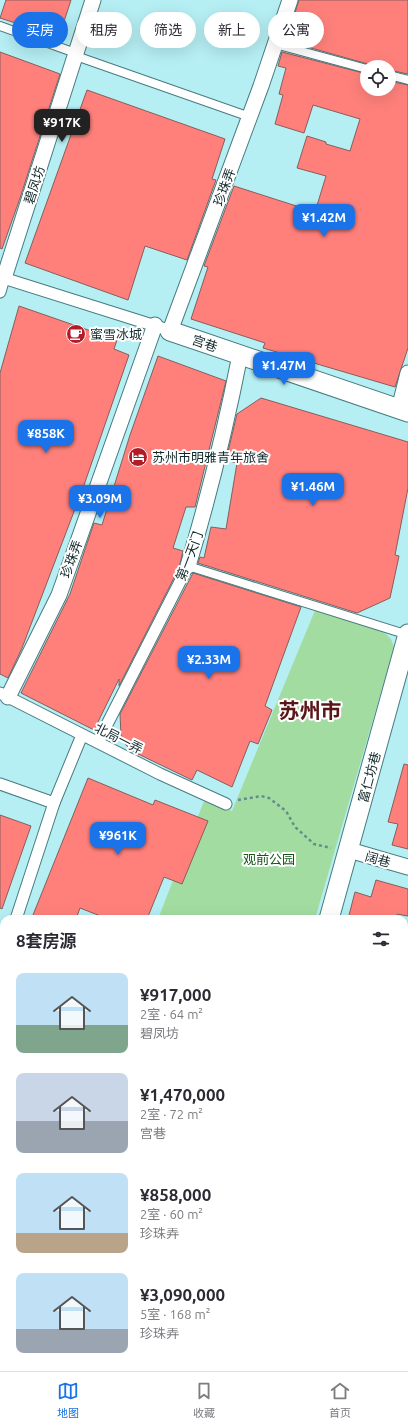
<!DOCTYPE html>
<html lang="zh">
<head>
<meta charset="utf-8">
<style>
	body { margin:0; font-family:Ubuntu,"Noto Sans SC",sans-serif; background:#f7f7f7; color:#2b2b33; height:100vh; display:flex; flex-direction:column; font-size:15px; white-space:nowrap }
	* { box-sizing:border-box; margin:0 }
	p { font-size:13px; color:#7c7c81 }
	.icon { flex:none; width:22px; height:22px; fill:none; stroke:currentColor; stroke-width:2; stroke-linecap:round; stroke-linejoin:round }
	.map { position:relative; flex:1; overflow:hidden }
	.side { position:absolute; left:0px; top:915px; width:408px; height:456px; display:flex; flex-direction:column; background:#fff; border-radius:12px 12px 0 0; box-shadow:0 4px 16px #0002 }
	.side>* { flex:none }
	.guide { position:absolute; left:12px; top:12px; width:384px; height:36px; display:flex; gap:8px }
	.fabs { position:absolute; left:360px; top:60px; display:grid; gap:8px }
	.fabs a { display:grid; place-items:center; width:36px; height:36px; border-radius:50%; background:#fff; box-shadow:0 4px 16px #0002; font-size:20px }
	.price { position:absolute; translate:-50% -34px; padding:0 9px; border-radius:8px; background:#1a73e8; color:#fff; font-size:13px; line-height:26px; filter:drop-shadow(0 1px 2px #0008) }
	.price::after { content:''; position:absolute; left:50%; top:24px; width:12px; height:9px; margin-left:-6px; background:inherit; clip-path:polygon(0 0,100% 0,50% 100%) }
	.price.active { background:#222; color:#fff }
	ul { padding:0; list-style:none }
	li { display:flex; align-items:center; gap:12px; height:100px; padding:0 16px }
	li span { display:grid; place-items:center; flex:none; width:112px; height:80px; border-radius:8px; color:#555 }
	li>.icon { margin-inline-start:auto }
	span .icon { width:48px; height:48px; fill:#fffc; stroke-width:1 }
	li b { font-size:17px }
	h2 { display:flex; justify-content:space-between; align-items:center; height:48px; padding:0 16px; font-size:17px }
	.tag { padding:0 14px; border-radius:18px; background:#fff; box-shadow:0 4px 16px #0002; font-size:14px; line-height:36px }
	.tag.active { background:#1a73e8; color:#fff }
	.tabs { display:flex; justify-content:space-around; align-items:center; height:56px; border-top:1px solid #e1e1e2; background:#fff; font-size:11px; color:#7c7c81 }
	.tabs a { display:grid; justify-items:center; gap:2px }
	.tabs .active { color:#1a73e8 }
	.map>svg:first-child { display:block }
	.green { fill:#a3dca0 }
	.building { fill:#ff807b; stroke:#885d5a }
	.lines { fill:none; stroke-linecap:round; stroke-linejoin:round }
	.service-casing { stroke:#467c81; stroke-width:10 }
	.pedestrian-casing { stroke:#467c81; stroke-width:13 }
	.minor-casing { stroke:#467c81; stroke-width:17 }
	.tertiary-casing { stroke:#467c81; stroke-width:21 }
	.path { stroke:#648c8f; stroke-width:2.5; stroke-dasharray:3 3; stroke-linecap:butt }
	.service { stroke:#fff; stroke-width:8 }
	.pedestrian { stroke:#fff; stroke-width:11 }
	.minor { stroke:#fff; stroke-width:15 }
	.tertiary { stroke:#fff; stroke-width:19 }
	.labels { text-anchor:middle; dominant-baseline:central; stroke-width:4; stroke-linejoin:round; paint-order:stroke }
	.street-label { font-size:13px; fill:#132a2c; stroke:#fff }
	.poi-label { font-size:13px; fill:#132a2c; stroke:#fff; text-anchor:start }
	.park-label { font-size:13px; fill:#165518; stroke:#fff }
	.town-label { font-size:21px; font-weight:bold; fill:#5b1618; stroke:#fff }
</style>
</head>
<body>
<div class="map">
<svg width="408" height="1371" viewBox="0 0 408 1371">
	<rect width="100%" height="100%" fill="#b5eef3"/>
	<polygon class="green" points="316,608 384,632 391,639 394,647 315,919 158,919 204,801 232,811"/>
	<g class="building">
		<polygon points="6,0 71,0 59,37 0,18"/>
		<polygon points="299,0 408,0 408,74 389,70 389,67 372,67 368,64 286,41"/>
		<polygon points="0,52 60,74 20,198 2,249 0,248"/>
		<polygon points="282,52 367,74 367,89 389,89 389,81 408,85 408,348 395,387 263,348 265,343 191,319 208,267 204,266 234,186 315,212 326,176 297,168 307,136 326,142 326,144 350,151 360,119 313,105 304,133 275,124 283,95 279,94 286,68 278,66"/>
		<polygon points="87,90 225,139 212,179 216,180 187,260 145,246 128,300 25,263"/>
		<polygon points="19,306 117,340 114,349 129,355 83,488 22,648 8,678 0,674 0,373"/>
		<polygon points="158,356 226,381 195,507 186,507 173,548 183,551 179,568 119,686 119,679 94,730 21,693 70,594 94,523 102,525 130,435"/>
		<polygon points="261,398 408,442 408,488 395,555 399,556 390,598 357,613 198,563 200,557 204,558 211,527 226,529 237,463 226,460 237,414"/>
		<polygon points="193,573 301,607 265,706 272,710 258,744 250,741 232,787 197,770 192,780 134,752 126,745 121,735 120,714"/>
		<polygon points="404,764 408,765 408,849 392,845 398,824 388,822"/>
		<polygon points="88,778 153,805 155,800 208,821 182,884 164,877 147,919 108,919 80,908 76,919 44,919 33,915"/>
		<polygon points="0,815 31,826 2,909 0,908"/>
		<polygon points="376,880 408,889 408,916 397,914 396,919 348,919 355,892 371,897"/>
	</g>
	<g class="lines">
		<defs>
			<g id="service">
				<polyline points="0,26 70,51 76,56 250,117"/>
				<polyline points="275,44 367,69"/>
				<polyline points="389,75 408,80"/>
				<polyline points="188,566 408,635"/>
				<polyline points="283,1367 297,1371"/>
			</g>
			<g id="pedestrian">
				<polyline points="0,277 162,328"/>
				<polyline points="0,292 4,278"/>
				<polyline points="0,693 160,774 226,804"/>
				<polyline points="98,742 188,566"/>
				<polyline points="0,784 54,803"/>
				<polyline points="16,919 54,803 82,735"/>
				<polyline points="0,966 4,954"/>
			</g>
			<g id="minor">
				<polyline points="4,278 93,0"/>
				<polyline points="170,331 261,86 290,0"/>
				<polyline points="399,409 408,373"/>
				<path d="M188,566c21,-70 38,-140 52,-211"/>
				<polyline points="8,697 59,595 155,325"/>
				<polyline points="349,850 408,867"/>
				<polyline points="0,1013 4,1014"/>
				<polyline points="404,1135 408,1136"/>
				<polyline points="0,1202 4,1192"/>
				<polyline points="404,1333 408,1304"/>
				<polyline points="399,1371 399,1367"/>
			</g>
			<g id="tertiary">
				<polyline points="170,331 408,412"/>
				<polyline points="329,919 408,634"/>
				<polyline points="205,1371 206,1367"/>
			</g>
		</defs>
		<use href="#service" class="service-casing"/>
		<use href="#pedestrian" class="pedestrian-casing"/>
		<use href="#minor" class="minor-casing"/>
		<use href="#tertiary" class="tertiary-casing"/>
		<polyline class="path" points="238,800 261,796 269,798 286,811 295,827 314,844 331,848"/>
		<use href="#service" class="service"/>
		<use href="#pedestrian" class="pedestrian"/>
		<use href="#minor" class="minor"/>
		<use href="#tertiary" class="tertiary"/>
	</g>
	<defs>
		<symbol id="cafe-disc" viewBox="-11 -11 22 22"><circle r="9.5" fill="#b01d29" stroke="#fff"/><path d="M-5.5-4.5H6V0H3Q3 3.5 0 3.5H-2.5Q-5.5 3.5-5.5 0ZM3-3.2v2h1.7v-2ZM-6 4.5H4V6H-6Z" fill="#fff"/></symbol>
		<symbol id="hotel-disc" viewBox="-11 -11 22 22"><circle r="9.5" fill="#b01d29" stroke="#fff"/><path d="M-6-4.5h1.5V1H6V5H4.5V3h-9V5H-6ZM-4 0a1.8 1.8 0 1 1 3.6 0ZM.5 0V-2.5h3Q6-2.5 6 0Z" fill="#fff"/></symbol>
	</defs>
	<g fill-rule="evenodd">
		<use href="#cafe-disc" x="65" y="323" width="22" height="22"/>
		<use href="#hotel-disc" x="127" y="446" width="22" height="22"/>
	</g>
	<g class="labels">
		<g class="street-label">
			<text transform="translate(34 185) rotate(-72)">碧凤坊</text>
			<text transform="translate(224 187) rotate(-70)">珍珠弄</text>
			<text transform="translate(205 343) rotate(19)">宫巷</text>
			<text transform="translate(189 556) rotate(-69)">第一天门</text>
			<text transform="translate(71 559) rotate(-70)">珍珠弄</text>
			<text transform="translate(119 738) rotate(27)">北局一弄</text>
			<text transform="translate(369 777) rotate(-75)">富仁坊巷</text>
			<text transform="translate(378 859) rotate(16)">阔巷</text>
		</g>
		<g class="poi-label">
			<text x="90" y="334">蜜雪冰城</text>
			<text x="152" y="457">苏州市明雅青年旅舍</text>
		</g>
		<g class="park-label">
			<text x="269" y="859">观前公园</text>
		</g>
		<g class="town-label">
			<text x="310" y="710">苏州市</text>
		</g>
	</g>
</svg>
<div class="fabs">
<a><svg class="icon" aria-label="locate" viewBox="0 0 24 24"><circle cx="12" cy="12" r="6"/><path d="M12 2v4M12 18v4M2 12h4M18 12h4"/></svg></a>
</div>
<b class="price active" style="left:62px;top:143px">¥917K</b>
<b class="price" style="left:324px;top:238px">¥1.42M</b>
<b class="price" style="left:284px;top:386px">¥1.47M</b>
<b class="price" style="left:46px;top:454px">¥858K</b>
<b class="price" style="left:313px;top:507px">¥1.46M</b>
<b class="price" style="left:100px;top:519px">¥3.09M</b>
<b class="price" style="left:209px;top:680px">¥2.33M</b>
<b class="price" style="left:118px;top:856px">¥961K</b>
<div class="guide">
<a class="tag active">买房</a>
<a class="tag">租房</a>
<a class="tag">筛选</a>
<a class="tag">新上</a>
<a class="tag">公寓</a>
</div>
<section class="side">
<h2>8套房源<svg class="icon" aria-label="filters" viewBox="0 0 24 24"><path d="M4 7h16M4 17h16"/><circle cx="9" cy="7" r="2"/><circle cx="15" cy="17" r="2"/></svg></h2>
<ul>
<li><span style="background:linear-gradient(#bfe0f5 65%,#7fa58c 0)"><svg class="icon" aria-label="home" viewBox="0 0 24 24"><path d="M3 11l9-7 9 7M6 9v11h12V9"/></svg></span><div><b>¥917,000</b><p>2室 · 64 m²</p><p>碧凤坊</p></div></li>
<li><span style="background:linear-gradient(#c9d6e8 60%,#9aa5b1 0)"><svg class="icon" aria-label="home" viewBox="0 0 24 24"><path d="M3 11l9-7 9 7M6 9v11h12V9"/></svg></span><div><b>¥1,470,000</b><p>2室 · 72 m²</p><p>宫巷</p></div></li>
<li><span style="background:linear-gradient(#bfe0f5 75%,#b9a48a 0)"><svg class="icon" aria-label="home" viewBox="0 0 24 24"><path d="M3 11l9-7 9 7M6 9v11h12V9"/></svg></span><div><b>¥858,000</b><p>2室 · 60 m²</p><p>珍珠弄</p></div></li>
<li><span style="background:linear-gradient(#bfe0f5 70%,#9aa5b1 0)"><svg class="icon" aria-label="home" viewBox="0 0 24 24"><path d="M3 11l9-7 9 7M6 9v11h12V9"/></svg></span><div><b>¥3,090,000</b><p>5室 · 168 m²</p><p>珍珠弄</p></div></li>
</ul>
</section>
</div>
<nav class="tabs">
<a class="active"><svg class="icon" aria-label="map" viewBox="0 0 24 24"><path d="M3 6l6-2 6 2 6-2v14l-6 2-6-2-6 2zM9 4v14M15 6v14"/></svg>地图</a>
<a><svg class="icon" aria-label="saved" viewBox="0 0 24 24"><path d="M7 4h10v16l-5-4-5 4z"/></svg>收藏</a>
<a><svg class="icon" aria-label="home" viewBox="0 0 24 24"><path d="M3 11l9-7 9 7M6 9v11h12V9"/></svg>首页</a>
</nav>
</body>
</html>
